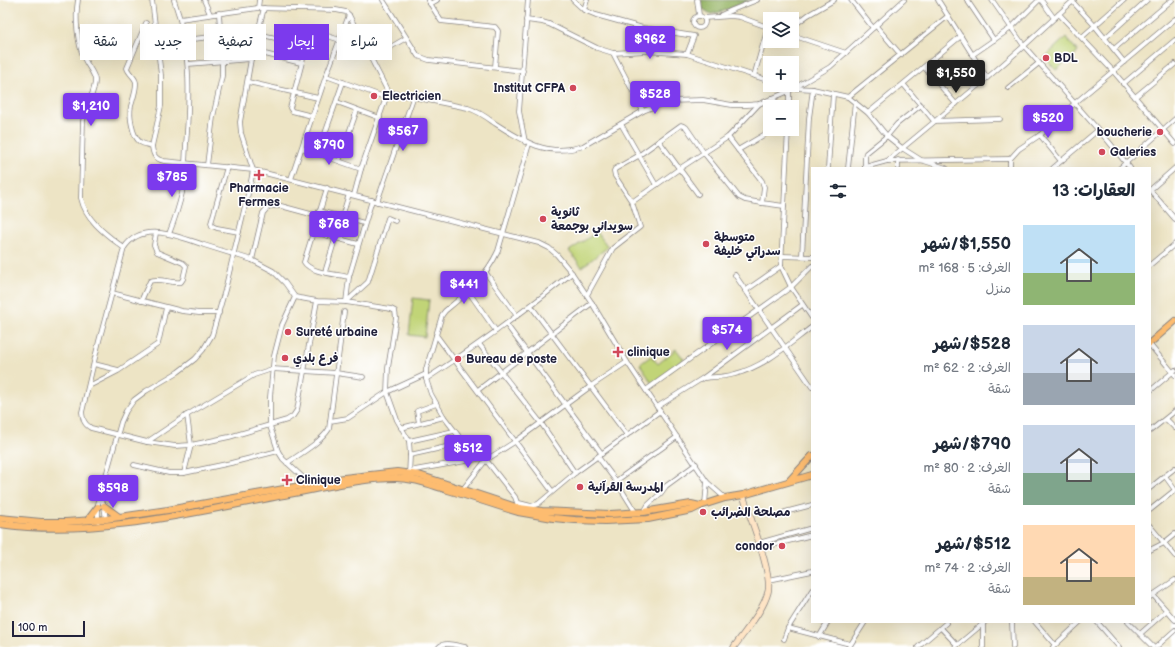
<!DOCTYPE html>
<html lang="ar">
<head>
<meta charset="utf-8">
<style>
	body { margin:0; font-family:"Balsamiq Sans","Playpen Sans Arabic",sans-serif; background:#f6f6f7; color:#1f2937; direction:rtl; height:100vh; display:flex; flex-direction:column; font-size:15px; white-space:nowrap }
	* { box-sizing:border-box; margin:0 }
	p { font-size:13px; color:#747a83 }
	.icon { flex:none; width:22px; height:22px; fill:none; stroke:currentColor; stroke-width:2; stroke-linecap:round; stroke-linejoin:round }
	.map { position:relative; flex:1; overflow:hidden; direction:ltr }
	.details { position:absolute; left:811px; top:167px; width:340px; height:456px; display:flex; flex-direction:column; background:#fff; border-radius:0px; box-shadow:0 4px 16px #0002; direction:rtl }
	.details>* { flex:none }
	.guide { position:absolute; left:12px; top:24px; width:380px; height:36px; direction:rtl; display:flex; gap:8px }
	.tools { position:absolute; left:763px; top:12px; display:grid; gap:8px }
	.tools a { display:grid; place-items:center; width:36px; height:36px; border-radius:0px; background:#fff; box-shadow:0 4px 16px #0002; font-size:20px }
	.scale { position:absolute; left:12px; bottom:10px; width:73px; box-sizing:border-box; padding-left:4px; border:2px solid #22223b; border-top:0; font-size:11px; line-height:14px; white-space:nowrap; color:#22223b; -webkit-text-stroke:3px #fff; paint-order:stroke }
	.price { position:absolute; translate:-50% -34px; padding:0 9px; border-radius:4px; background:#7c3aed; color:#fff; font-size:13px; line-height:26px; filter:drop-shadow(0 1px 2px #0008) }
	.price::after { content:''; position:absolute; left:50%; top:24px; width:12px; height:9px; margin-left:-6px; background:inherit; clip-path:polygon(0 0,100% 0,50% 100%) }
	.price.selected { background:#222; color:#fff }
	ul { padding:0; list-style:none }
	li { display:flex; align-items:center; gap:12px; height:100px; padding:0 16px }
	li span { display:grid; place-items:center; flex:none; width:112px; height:80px; border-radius:0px; color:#555 }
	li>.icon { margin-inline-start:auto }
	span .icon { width:48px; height:48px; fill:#fffc; stroke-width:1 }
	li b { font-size:17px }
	h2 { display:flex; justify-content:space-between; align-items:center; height:48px; padding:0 16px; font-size:17px }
	.pill { padding:0 14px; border-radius:0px; background:#fff; box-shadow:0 4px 16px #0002; font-size:14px; line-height:36px }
	.pill.selected { background:#7c3aed; color:#fff }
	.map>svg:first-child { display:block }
	.green { fill:#c1d477; stroke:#727b59 }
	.forest { fill:#98b668; stroke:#5d6c52 }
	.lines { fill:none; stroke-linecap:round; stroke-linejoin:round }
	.street-casing { stroke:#888380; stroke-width:5.5 }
	.secondary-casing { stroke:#888380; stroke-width:7 }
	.primary-casing { stroke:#888380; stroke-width:8 }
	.street { stroke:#fff; stroke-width:4 }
	.secondary { stroke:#fee4c5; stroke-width:5.5 }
	.primary { stroke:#fdbc6f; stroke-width:6 }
	.poi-dot { fill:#d1495b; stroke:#fff; stroke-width:1.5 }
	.labels { text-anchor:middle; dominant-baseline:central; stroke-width:3; stroke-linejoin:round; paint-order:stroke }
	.poi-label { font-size:12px; font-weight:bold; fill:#22223b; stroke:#fff; text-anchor:start }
</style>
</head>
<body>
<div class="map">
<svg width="1175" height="647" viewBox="0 0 1175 647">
	<rect width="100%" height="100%" fill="#fff"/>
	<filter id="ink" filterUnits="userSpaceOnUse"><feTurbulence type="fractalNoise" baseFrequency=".025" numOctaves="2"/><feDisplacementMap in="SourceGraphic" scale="8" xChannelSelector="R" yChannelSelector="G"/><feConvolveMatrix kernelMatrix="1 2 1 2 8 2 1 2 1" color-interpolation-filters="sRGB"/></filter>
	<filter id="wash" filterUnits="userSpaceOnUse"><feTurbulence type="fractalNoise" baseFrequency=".012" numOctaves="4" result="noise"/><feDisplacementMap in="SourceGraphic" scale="16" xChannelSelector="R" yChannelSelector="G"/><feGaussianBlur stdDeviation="0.9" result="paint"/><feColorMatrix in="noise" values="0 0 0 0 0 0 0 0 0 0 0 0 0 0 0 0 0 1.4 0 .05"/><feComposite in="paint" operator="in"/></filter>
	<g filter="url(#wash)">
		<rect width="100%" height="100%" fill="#ede4c5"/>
		<g class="green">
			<polygon points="1066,37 1078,52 1056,70 1044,58"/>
			<polygon points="597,232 608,247 582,267 569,251"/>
			<polygon points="413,298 429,300 425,337 409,335"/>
			<polygon points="676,349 684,359 653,385 640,364 651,356 658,364"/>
		</g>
		<polygon class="forest" points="701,0 750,0 724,11 711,14 703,9"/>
	</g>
	<g filter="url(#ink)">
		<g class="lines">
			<defs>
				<g id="street">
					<path d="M78,0c-3,18 -1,44 7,60 3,7 9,12 10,20 1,10 -10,28 -12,41l-2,77c5,23 26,37 43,50"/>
					<path d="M152,0l9,75v31l-9,40c1,9 3,13 12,15l89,9 286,73 10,5 8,7 15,18 20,30 35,59 80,120"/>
					<polyline points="204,0 210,14"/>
					<polyline points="383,0 418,56 429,60 523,71"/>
					<polyline points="428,0 441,21 495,27 498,31 495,67"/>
					<polyline points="573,0 584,10 596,15 643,28 694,36 687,54"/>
					<polyline points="697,0 699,15"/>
					<polyline points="851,0 873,28"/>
					<polyline points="938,0 987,78"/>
					<polyline points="967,0 994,40"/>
					<polyline points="992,0 1024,46 1109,142 1130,168"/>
					<polyline points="1041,0 1054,18"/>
					<polyline points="1072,1 1095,26 1124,62"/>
					<polyline points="430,4 437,0"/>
					<polyline points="258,8 259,0"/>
					<polyline points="584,10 587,0"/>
					<polyline points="1059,14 1113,71 1175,144"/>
					<polyline points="721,15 732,10 757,0"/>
					<circle cx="699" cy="22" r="6"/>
					<polyline points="704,18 731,16 740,17 770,28"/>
					<polyline points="180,19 258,8 336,10 346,12 349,15 388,92 361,169 354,195"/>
					<polyline points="526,20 542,22 549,24 597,48 613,53 643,111"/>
					<path d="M146,23l-19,45c2,7 10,10 9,16 0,7 -3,15 -5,22 -2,9 1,30 9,36 3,2 9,3 12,4"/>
					<polyline points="876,26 901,55"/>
					<polyline points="792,27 808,15 834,0"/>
					<polyline points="792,35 846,53"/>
					<polyline points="1082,37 1124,0"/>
					<polyline points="1105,38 1147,0"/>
					<polyline points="185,40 219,36 258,34 306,45"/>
					<polyline points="1114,49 1172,0"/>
					<polyline points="253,51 301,63"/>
					<polyline points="613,53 646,51 687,54 770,81"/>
					<polyline points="972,55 1011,28 1039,0"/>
					<polyline points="372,58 406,38"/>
					<polyline points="188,64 251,59"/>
					<polyline points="924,67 956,104"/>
					<polyline points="326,76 387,98"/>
					<polyline points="754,76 768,27"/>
					<polyline points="248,82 318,98"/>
					<polyline points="1123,84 1175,40"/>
					<polyline points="784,85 795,88 813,89 848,97 868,113 887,136 902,148 921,160 946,168"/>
					<polyline points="904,85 934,121 1000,119"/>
					<polyline points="1008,88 1039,63"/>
					<path d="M388,92l80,16c9,3 17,8 25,14 28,18 54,36 90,24l60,-35 26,-10 34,-1 29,5h15l12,-1 30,-13 41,-24 74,-67"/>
					<polyline points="848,97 948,16"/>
					<polyline points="1135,97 1175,64"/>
					<polyline points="772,98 781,107"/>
					<polyline points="337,102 380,118"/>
					<polyline points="789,107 789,91"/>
					<polyline points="868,113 961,36"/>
					<polyline points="312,116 292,111 290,108 310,32 312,31 340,40"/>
					<polyline points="621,124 656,185"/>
					<polyline points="1040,135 1061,161"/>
					<polyline points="728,137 762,181 764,187 762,203 784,206"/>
					<polyline points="659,141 698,194"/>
					<polyline points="525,142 519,111 528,0"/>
					<polyline points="302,148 361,169"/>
					<polyline points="738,150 774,129"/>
					<polyline points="318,154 343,82"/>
					<polyline points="1010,159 887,161 987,78 1024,46 1074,0"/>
					<polyline points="898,160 898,168"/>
					<polyline points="339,161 357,110"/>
					<polyline points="207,165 213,117 222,76 222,61 219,13"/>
					<polyline points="227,167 211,223 212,226 217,228 239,232"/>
					<polyline points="865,167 887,161"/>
					<polyline points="828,168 833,94"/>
					<polyline points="848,168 855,102"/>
					<polyline points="865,168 865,156 866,153 887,136 897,124 921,105"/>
					<polyline points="1010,168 1010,159 1019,149 1040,135 1075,103 1175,19"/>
					<polyline points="1053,168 1098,130"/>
					<polyline points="1120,168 1175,119"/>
					<polyline points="291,179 326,76 349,15"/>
					<path d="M327,188l-23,74c6,11 33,12 45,15"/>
					<polyline points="1150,190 1175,219"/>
					<polyline points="1150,190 1175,168"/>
					<polyline points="372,200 349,277 346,302 368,282 388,218 395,221"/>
					<polyline points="377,202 413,98"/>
					<polyline points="632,202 679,169 728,137 759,104"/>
					<polyline points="319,211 364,223"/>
					<polyline points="314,232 358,244"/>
					<path d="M169,234c5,-13 10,-27 13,-41 3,-16 3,-32 4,-48 4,-50 5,-98 -12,-145"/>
					<polyline points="782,256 812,257"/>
					<polyline points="802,256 809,118 813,89"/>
					<polyline points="252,260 263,213 269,206 281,206 318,216"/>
					<polyline points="1150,265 1175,244"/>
					<polyline points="781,266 791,287 812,318"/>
					<polyline points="325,272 349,194"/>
					<polyline points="486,273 517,316"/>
					<polyline points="735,275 812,387"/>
					<polyline points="468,291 496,331"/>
					<polyline points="745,291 781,266 788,129"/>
					<polyline points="112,293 182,311 199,313 219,313"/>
					<polyline points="587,295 613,248 640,227 632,202 615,176 614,171 615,169 638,156 681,125 686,127 704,153 739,197 745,200 762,203"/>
					<polyline points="295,297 282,325 274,356 270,397 270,426 278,451 283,459 310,484"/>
					<path d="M141,301l9,-20c10,-4 21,3 31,1l2,-3 3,-13 -3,-3 -26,-11 -3,-7 2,-12"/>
					<path d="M317,301l-20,109 -4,6 -6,4 -58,17 -38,8 -16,1 -28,-4 -56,-14c-7,-4 -8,-8 -9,-16l17,-71 25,-93c18,-28 56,-11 80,-3 16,5 32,10 48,15l21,11 12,12 10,14 5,1 17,3 29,1 45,7 4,2 1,7 -8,50 -1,24 10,28 12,21 1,14 -1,20"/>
					<polyline points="531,306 627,435"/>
					<polyline points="506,324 602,454"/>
					<polyline points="436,335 552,491"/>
					<polyline points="479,344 541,423 575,473"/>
					<polyline points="1150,345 1175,375"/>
					<polyline points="94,364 118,370"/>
					<path d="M705,378c10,-1 21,-1 30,-4 29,-7 54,-30 77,-47"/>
					<path d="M426,379c51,-33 99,-68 146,-106"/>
					<polyline points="89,386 118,371 158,344 166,308"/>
					<polyline points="478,390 592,303"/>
					<polyline points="646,390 791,287 812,266"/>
					<polyline points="1150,391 1175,370"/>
					<polyline points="657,407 703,378 802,305"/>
					<polyline points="1166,419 1175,428"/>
					<polyline points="330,421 348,418 387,392 426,374"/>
					<polyline points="419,423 417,411 436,404"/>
					<polyline points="401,428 444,417"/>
					<polyline points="1150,431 1175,411"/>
					<polyline points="409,441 454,431"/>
					<polyline points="147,442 187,415 254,375 272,369 336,373 363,377"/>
					<polyline points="410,455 464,443"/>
					<polyline points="598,457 616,481 636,513"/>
					<path d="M287,463c13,-9 34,-21 42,-34l15,-117"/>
					<polyline points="134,465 169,473 184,473 231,463 278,451"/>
					<polyline points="409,471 483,458"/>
					<polyline points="184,473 191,445 187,415"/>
					<polyline points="1165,476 1175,490"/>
					<polyline points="616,481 677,437"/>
					<polyline points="1150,488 1175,468"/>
					<polyline points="463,489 486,460 516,441 591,386 627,362"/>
					<polyline points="101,498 104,506 106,520"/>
					<polyline points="519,503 531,506 538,504 575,473 660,411"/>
					<polyline points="705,504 707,482 725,498"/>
					<path d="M519,508l-4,-11 -29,-37 -22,-17 -20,-26 -13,-23 -5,-15v-10l16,-54 3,-4c21,-17 41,-34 53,-60l31,-107"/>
					<polyline points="1150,510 1175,490"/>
					<polyline points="644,512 648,505 661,493 666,486 696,464"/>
					<polyline points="785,512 812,505"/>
					<polyline points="98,521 98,504 121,422 126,411 134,400 146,391 178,372 195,359 203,350 212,335 225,290 251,181 253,170 241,133 240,122 251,59 264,8"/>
					<polyline points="1150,526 1175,556"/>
					<polyline points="759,543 812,528"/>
					<polyline points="761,548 812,535"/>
					<polyline points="1150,550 1164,543 1175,534"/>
					<polyline points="769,580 812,571"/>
					<polyline points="1153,595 1175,620"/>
					<polyline points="1150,597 1175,580"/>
					<polyline points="1012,622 1013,647"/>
					<polyline points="1035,622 1055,645"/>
					<polyline points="1097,622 1119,647"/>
					<polyline points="1128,622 1153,647"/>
					<polyline points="983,624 983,647"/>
					<polyline points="788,628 850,644"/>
					<polyline points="941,628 957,645"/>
					<polyline points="1140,634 1166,611"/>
					<polyline points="819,637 828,622"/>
					<polyline points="784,639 788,628 812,590"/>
					<path d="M439,647c6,-6 18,-1 26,0"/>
					<polyline points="849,647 865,622"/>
					<polyline points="918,647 946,623"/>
					<polyline points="955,647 985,622"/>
					<polyline points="1053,647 1080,622"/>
					<polyline points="1156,647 1175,630"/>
				</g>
				<path id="secondary" d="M734,647c11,-16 29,-36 34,-55 5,-18 -19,-77 -25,-97"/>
				<g id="primary">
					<polyline points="1150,343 1175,321"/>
					<polyline points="790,480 812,456"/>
					<polyline points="104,506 119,517"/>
					<polyline points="0,518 41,522 66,522 106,519 168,510 344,478 397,472 419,475 519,508 542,511 610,514 644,512 691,504 700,506"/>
					<polyline points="88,520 98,507"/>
					<path d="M0,524c97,14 199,-13 294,-31 33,-6 68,-15 102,-15 18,0 35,7 52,12 24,7 47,15 70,22l35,6 22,2 30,1 43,-2 44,-9 8,-4 25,-8 18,-3 69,-20"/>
				</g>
			</defs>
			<use href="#street" class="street-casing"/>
			<use href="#secondary" class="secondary-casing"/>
			<use href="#primary" class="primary-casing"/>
			<use href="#street" class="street"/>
			<use href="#secondary" class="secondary"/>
			<use href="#primary" class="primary"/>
		</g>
	</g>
	<g class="poi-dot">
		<circle cx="1046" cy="58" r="4"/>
		<circle cx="573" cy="88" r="4"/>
		<circle cx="374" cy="96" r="4"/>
		<circle cx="1160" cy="132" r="4"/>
		<circle cx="1102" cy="152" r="4"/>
		<path d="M257 169h4v4h4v4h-4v4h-4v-4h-4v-4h4z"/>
		<circle cx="543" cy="219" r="4"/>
		<circle cx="706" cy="244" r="4"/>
		<circle cx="288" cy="332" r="4"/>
		<path d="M616 346h4v4h4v4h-4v4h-4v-4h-4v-4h4z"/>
		<circle cx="285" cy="358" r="4"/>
		<circle cx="458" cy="359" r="4"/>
		<path d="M285 474h4v4h4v4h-4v4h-4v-4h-4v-4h4z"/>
		<circle cx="580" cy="487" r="4"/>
		<circle cx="703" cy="512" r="4"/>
		<circle cx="782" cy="546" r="4"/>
	</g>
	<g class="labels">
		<g class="poi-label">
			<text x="1054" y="58">BDL</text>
			<text x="565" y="88" text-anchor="end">Institut CFPA</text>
			<text x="382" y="96">Electricien</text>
			<text x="1152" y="132" text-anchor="end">boucherie</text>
			<text x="1110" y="152">Galeries</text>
			<text x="259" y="188" text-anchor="middle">Pharmacie<tspan x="259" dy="14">Fermes</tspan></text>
			<text x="551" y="212">ثانوية<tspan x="551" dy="14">سويداني بوجمعة</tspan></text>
			<text x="714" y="237">متوسطة<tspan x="714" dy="14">سدراتي خليفة</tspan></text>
			<text x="296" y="332">Sureté urbaine</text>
			<text x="627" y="352">clinique</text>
			<text x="293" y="358">فرع بلدي</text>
			<text x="466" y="359">Bureau de poste</text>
			<text x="296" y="480">Clinique</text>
			<text x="588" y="487">المدرسة القرآنية</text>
			<text x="711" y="512">مصلحة الضرائب</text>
			<text x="774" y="546" text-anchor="end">condor</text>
		</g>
	</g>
</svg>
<div class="tools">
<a><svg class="icon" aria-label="layers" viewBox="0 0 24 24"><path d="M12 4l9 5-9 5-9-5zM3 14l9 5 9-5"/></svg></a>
<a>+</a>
<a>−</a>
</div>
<div class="scale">100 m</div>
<b class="price" style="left:650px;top:60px">$962</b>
<b class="price selected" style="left:956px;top:94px">$1,550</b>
<b class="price" style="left:655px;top:115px">$528</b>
<b class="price" style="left:91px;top:127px">$1,210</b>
<b class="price" style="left:1048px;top:139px">$520</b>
<b class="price" style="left:403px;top:152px">$567</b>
<b class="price" style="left:329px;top:166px">$790</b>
<b class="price" style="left:172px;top:198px">$785</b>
<b class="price" style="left:334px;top:245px">$768</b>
<b class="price" style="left:464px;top:305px">$441</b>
<b class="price" style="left:727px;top:351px">$574</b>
<b class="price" style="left:468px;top:469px">$512</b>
<b class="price" style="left:113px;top:509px">$598</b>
<div class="guide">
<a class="pill">شراء</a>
<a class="pill selected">إيجار</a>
<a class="pill">تصفية</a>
<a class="pill">جديد</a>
<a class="pill">شقة</a>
</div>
<section class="details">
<h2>العقارات: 13<svg class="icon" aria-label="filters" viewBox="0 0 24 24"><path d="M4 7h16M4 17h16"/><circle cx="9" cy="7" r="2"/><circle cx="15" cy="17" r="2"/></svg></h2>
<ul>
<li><span style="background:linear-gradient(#bfe0f5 60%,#8fb573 0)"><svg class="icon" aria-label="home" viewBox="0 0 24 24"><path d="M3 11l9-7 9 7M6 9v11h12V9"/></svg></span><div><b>$1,550/شهر</b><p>الغرف: 5 · 168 m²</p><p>منزل</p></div></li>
<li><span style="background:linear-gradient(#c9d6e8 60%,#9aa5b1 0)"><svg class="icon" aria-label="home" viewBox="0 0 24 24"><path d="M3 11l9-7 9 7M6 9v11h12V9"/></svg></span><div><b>$528/شهر</b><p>الغرف: 2 · 62 m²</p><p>شقة</p></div></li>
<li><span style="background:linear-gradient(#c9d6e8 60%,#7fa58c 0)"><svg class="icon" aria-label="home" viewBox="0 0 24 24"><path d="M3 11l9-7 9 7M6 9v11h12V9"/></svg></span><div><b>$790/شهر</b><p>الغرف: 2 · 80 m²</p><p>شقة</p></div></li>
<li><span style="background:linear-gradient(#ffd9b3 65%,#c2b280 0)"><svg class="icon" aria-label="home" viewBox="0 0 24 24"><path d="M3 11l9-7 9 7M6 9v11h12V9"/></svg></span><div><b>$512/شهر</b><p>الغرف: 2 · 74 m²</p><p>شقة</p></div></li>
</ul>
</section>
</div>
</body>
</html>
